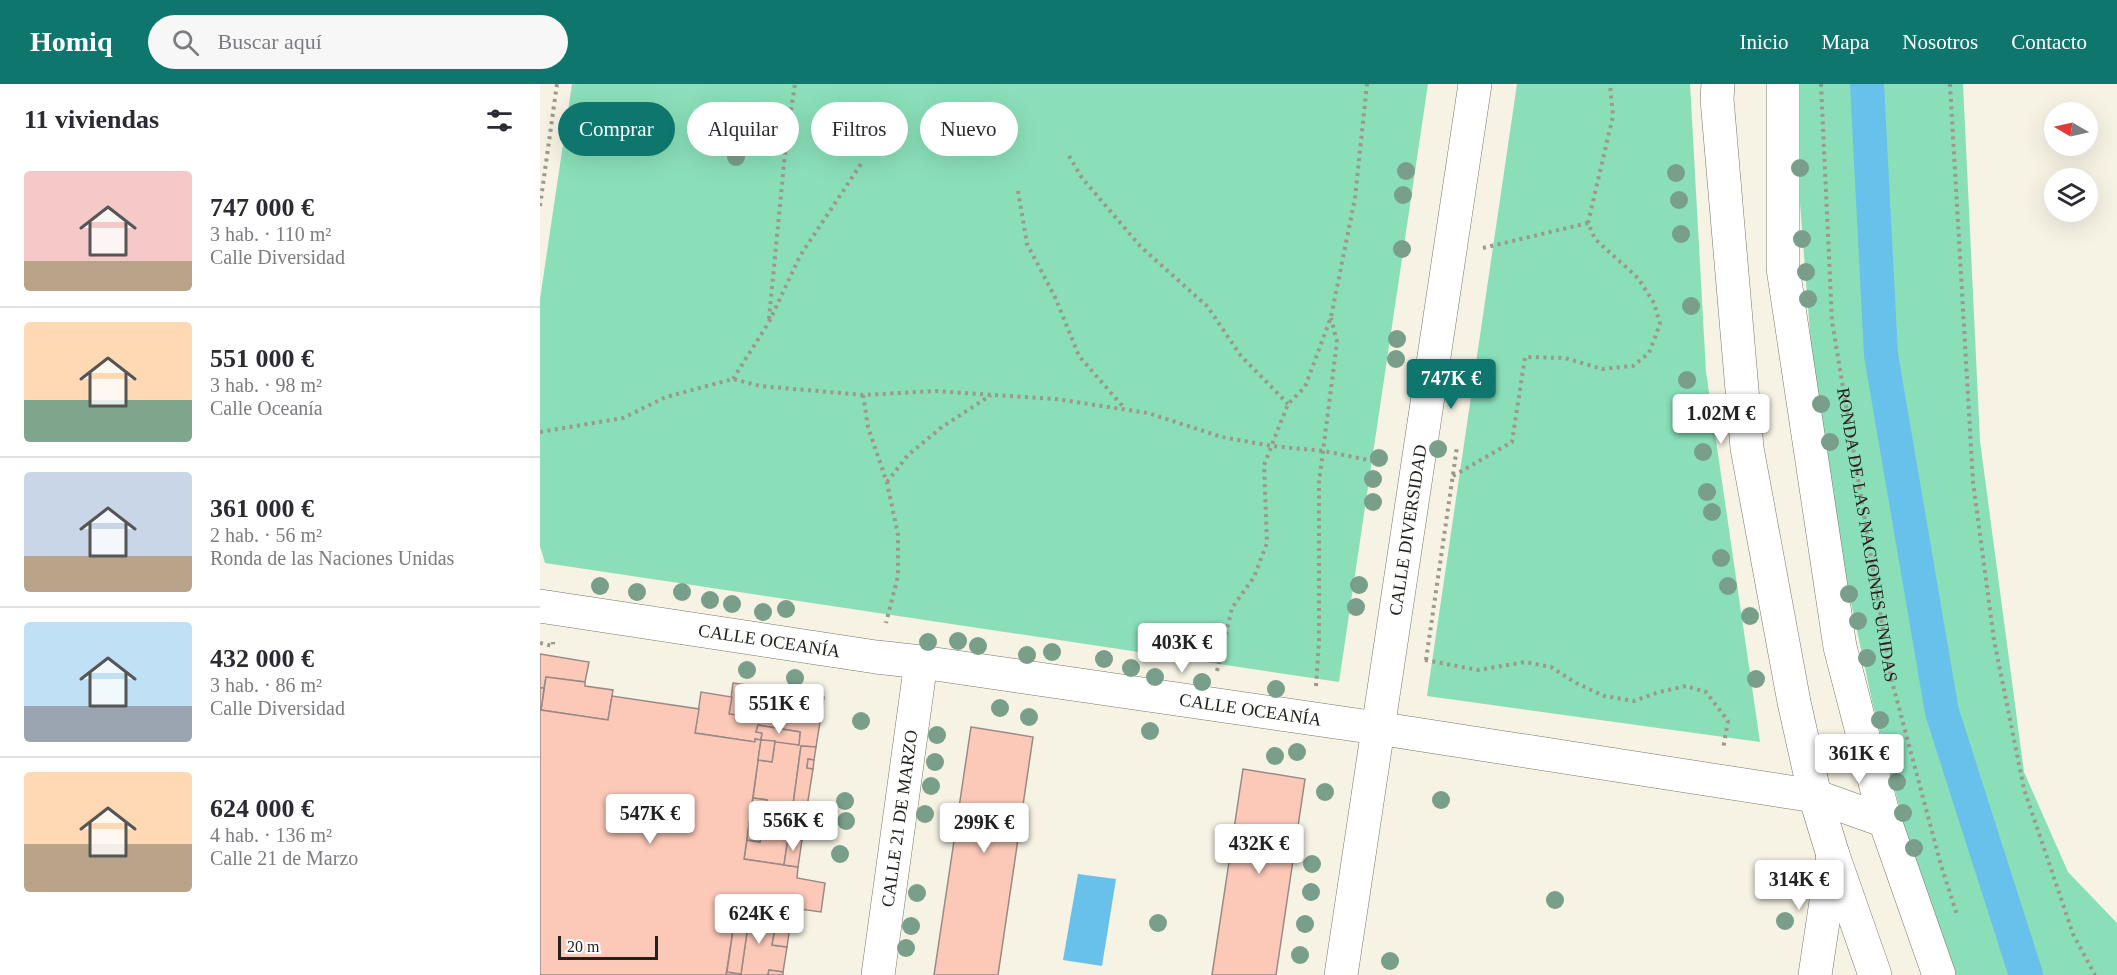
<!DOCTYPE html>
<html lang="es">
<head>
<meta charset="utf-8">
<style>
	body { margin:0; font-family:"Times New Roman",serif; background:#f7f7f7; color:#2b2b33; height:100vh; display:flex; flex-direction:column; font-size:22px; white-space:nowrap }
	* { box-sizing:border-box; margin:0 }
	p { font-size:20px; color:#7c7c81 }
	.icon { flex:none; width:33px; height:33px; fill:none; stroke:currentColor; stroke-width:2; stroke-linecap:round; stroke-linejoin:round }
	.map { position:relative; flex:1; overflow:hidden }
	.panel { display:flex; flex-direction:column; background:#fff; width:540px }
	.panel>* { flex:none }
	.hud { position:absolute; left:18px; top:18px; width:570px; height:54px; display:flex; gap:12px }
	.needle { width:39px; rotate:279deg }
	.fabs { position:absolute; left:1504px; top:18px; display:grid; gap:12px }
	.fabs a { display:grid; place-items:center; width:54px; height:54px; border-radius:50%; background:#fff; box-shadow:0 6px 24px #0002; font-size:30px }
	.scale { position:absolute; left:18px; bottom:15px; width:100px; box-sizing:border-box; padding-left:6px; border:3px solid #22211c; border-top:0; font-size:16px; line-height:21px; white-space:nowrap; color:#22211c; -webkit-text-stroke:4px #fff; paint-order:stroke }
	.price { position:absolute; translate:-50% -51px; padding:0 14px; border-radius:6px; background:#fff; color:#222; font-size:20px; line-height:39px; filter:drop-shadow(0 2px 3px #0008) }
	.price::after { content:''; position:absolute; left:50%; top:36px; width:18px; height:14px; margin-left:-9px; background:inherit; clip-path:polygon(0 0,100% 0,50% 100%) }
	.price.on { background:#0f766e; color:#fff }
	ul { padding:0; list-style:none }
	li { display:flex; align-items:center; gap:18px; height:150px; padding:0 24px }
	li+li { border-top:2px solid #e1e1e2 }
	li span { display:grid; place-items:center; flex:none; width:168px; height:120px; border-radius:6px; color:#555 }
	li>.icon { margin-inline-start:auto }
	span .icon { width:72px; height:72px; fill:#fffc; stroke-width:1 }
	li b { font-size:26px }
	h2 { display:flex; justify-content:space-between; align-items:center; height:72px; padding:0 24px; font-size:26px }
	.chip { padding:0 21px; border-radius:27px; background:#fff; box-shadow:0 6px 24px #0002; font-size:21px; line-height:54px }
	.chip.on { background:#0f766e; color:#fff }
	header { display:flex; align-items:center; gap:36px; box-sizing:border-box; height:84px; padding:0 30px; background:#0f766e; color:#fff }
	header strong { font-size:28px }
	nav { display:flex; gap:33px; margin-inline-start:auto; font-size:21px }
	.search { width:420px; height:54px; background:#f7f7f7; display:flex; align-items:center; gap:15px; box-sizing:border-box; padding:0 21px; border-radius:33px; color:#7c7c81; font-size:22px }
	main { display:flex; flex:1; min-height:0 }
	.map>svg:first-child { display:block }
	.green { fill:#8adfb8 }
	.water { fill:#68c1eb }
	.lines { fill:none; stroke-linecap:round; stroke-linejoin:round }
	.canal { stroke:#68c1eb; stroke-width:34 }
	.building { fill:#fcc9b9; stroke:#998a86; stroke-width:1.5 }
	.minor-casing { stroke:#797669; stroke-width:34 }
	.tertiary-casing { stroke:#797669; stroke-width:34 }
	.path { stroke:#9b988e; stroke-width:4; stroke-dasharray:3 4.5; stroke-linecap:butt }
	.minor { stroke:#fff; stroke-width:33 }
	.tertiary { stroke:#fff; stroke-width:33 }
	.tree { fill:#799e8a }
	.labels { text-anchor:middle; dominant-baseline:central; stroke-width:6; stroke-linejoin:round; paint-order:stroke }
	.street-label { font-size:18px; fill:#22211c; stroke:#fff }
</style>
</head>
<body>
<header>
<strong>Homiq</strong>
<div class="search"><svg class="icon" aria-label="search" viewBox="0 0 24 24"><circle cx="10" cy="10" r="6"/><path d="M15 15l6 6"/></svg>Buscar aquí</div>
<nav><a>Inicio</a><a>Mapa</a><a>Nosotros</a><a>Contacto</a></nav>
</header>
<main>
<section class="panel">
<h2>11 viviendas<svg class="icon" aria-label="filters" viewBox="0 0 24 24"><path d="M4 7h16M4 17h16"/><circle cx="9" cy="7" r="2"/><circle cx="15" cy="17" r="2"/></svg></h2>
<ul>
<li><span style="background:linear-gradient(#f6c9c9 75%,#b9a48a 0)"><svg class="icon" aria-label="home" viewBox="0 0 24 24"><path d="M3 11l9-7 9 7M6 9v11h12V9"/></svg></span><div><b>747 000 €</b><p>3 hab. · 110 m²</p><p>Calle Diversidad</p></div></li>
<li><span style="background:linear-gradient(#ffd9b3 65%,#7fa58c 0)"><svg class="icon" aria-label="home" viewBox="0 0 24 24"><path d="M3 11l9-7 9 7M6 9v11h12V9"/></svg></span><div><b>551 000 €</b><p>3 hab. · 98 m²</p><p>Calle Oceanía</p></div></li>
<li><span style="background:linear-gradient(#c9d6e8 70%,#b9a48a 0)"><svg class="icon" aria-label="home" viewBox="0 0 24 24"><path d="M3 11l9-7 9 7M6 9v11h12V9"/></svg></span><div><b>361 000 €</b><p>2 hab. · 56 m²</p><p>Ronda de las Naciones Unidas</p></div></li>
<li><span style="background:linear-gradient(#bfe0f5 70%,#9aa5b1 0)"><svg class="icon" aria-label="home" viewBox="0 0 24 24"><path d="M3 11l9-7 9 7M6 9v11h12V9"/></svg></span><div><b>432 000 €</b><p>3 hab. · 86 m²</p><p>Calle Diversidad</p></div></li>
<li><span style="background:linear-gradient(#ffd9b3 60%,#b9a48a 0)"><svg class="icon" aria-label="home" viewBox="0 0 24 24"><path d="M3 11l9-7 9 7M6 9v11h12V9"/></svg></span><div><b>624 000 €</b><p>4 hab. · 136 m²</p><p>Calle 21 de Marzo</p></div></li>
</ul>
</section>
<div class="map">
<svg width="1577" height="891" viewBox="0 0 1577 891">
	<rect width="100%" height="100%" fill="#f6f2e4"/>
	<g class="green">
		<polygon points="32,0 888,0 799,598 5,479 0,462 0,215"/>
		<polygon points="977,0 1150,0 1166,288 1220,658 887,612"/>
		<polygon points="1255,0 1423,0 1440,357 1484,688 1528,788 1577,839 1577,891 1411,891 1379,799 1332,617 1303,481 1272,275 1260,119"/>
	</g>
	<polygon class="water" points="538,790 576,795 562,882 523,876"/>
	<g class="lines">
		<polyline class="canal" points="1327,0 1341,271 1402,628 1486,891"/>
	</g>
	<g class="building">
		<polygon points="0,570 49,578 45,598 6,593 4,604 0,604"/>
		<polygon points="6,593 45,598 45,602 73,606 68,636 1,626"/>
		<polygon points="193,599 220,603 215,634 189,630"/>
		<polygon points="220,603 284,613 276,663 261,662 252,728 266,729 262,756 248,754 244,781 204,775 207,756 220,758 227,716 213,714 218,676 232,678 235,657 259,661 260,648 218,641 216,648 222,649 221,656 215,655 215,658 155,649 161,608 192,613 189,630 215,634"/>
		<polygon points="0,604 4,604 1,626 68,636 72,612 159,625 155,649 215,658 215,655 221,656 204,775 258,783 257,794 285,799 281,828 253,824 251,835 196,827 186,891 0,891"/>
		<polygon points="218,641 260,648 259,661 221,656 222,649 216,648"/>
		<polygon points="431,643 493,653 458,891 394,891"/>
		<polygon points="221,656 235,657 232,678 218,676"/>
		<polygon points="261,662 276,663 274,676 268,675 267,684 273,685 266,729 252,728"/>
		<polygon points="268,675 274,676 273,685 267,684"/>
		<polygon points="703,685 765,695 736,891 672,891"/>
		<polygon points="213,714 227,716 220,758 207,756"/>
		<polygon points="248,754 262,756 258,783 244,781"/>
		<polygon points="196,827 237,833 232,861 247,863 243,888 229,886 228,891 186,891 187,888 201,890 207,848 193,846"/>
		<polygon points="237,833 251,835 247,863 232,861"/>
		<polygon points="193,846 207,848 201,890 187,888"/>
		<polygon points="229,886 243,888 243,891 228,891"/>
	</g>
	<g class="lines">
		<defs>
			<g id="minor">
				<path id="s2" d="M0,522l336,51 45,5 456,66 438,68 70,25"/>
				<path id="s3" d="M338,891l43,-313"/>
				<path id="s4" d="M801,891l134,-891"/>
				<polyline points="1275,891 1293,771"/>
			</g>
			<g id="tertiary">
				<polyline points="1178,0 1177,15 1207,364 1254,618 1275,712 1293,771 1335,891"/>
				<polyline points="1243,0 1243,184 1300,563 1345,737 1399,891"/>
			</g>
		</defs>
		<use href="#minor" class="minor-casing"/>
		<use href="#tertiary" class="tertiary-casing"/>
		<g class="path">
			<path id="s1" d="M1281,0l11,237 59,357 50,187 16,50"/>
			<polyline points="1410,0 1433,398 1454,556 1484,705 1533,850 1555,891"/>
			<polyline points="529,72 542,94 600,162 667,222 701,272 748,320"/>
			<polyline points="478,107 487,160 515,213 539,272 585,325"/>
			<polyline points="0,122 17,0"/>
			<polyline points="943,164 1048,139"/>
			<polyline points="229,235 246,59 255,0"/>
			<polyline points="193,295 229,238 260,172 321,80"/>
			<polyline points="323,311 328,343 347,399 358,451 358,492 346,539"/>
			<polyline points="0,348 83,334 126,313 193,295 220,302 323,311 396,307 516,315 608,329 682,353 732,362 784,367 843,379"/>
			<polyline points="913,392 972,358 985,273 1025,274 1062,285 1093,282 1109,269 1120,240 1114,219 1098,194 1055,155 1048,139 1073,32 1070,0"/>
			<polyline points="347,398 368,371 402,343 451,311"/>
			<polyline points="0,559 13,562 13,558"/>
			<polyline points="885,576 938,586 985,578 1011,583 1036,599 1064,612 1094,617 1119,608 1146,602 1166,608 1188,637 1183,665"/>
			<polyline points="886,576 917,363"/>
			<polyline points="677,587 692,524 714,493 727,459 724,381 748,320 765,303 791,233 815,114 827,0"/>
			<polyline points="776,602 779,557 779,398 797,258 791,234"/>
		</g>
		<use href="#minor" class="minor"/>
		<use href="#tertiary" class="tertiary"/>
	</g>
	<g class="tree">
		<circle cx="196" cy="73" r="9"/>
		<circle cx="1260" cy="84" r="9"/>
		<circle cx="866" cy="87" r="9"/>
		<circle cx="1136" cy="89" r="9"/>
		<circle cx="863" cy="111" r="9"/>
		<circle cx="1139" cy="116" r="9"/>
		<circle cx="1141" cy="150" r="9"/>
		<circle cx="1262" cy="155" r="9"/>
		<circle cx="862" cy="165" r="9"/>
		<circle cx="1266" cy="188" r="9"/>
		<circle cx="1268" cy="215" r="9"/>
		<circle cx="1151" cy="222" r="9"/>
		<circle cx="857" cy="255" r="9"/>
		<circle cx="856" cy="275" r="9"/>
		<circle cx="1147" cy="296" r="9"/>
		<circle cx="1281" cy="320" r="9"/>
		<circle cx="1154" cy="324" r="9"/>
		<circle cx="1290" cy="358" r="9"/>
		<circle cx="898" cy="365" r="9"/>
		<circle cx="1163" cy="368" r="9"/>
		<circle cx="839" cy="374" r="9"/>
		<circle cx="833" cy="395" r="9"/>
		<circle cx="1167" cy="408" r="9"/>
		<circle cx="833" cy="418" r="9"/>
		<circle cx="1172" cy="428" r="9"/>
		<circle cx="1181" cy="474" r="9"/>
		<circle cx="819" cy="501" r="9"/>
		<circle cx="60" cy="502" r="9"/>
		<circle cx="1188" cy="502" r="9"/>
		<circle cx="97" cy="508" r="9"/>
		<circle cx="142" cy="508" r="9"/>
		<circle cx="1309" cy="510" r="9"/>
		<circle cx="170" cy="516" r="9"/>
		<circle cx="192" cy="520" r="9"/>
		<circle cx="816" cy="523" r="9"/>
		<circle cx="246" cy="525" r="9"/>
		<circle cx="223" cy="528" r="9"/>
		<circle cx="1210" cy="532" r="9"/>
		<circle cx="1318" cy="537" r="9"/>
		<circle cx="418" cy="557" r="9"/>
		<circle cx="388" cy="558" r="9"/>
		<circle cx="438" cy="562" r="9"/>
		<circle cx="512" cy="568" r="9"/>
		<circle cx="487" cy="571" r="9"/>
		<circle cx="1327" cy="574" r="9"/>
		<circle cx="564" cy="575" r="9"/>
		<circle cx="591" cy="584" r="9"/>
		<circle cx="207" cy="586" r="9"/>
		<circle cx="615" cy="593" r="9"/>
		<circle cx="255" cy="594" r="9"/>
		<circle cx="1216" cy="595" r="9"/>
		<circle cx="662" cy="598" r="9"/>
		<circle cx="736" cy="605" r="9"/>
		<circle cx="460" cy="624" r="9"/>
		<circle cx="489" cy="633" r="9"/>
		<circle cx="1340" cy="636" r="9"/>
		<circle cx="321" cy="637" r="9"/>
		<circle cx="610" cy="647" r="9"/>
		<circle cx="397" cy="651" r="9"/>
		<circle cx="1348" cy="667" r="9"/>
		<circle cx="757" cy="668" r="9"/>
		<circle cx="735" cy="672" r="9"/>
		<circle cx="395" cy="678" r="9"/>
		<circle cx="1357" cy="698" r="9"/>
		<circle cx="391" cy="702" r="9"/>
		<circle cx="785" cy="708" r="9"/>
		<circle cx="901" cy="716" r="9"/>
		<circle cx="305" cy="717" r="9"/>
		<circle cx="1363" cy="729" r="9"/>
		<circle cx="385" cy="730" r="9"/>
		<circle cx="306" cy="737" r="9"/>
		<circle cx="1374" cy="764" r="9"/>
		<circle cx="300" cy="770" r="9"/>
		<circle cx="772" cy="780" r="9"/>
		<circle cx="1226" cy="800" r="9"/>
		<circle cx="771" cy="808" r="9"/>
		<circle cx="377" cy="809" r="9"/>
		<circle cx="1015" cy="816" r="9"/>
		<circle cx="1245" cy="837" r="9"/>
		<circle cx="618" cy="839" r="9"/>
		<circle cx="765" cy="840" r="9"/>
		<circle cx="371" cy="842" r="9"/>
		<circle cx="366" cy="864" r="9"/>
		<circle cx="760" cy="871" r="9"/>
		<circle cx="850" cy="877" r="9"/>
	</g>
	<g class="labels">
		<g class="street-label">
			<text stroke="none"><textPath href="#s4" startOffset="450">CALLE DIVERSIDAD</textPath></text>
			<text stroke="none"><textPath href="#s1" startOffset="454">RONDA DE LAS NACIONES UNIDAS</textPath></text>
			<text stroke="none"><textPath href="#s2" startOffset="232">CALLE OCEANÍA</textPath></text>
			<text stroke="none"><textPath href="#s2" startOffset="718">CALLE OCEANÍA</textPath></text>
			<text stroke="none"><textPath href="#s3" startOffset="158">CALLE 21 DE MARZO</textPath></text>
		</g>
	</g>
</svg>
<div class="fabs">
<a><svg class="needle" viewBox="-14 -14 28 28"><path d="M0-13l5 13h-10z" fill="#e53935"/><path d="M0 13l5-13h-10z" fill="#7c7c81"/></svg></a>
<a><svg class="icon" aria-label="layers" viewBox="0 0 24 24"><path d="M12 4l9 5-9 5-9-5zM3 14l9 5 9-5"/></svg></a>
</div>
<div class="scale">20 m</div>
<b class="price on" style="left:911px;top:326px">747K €</b>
<b class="price" style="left:1181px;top:361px">1.02M €</b>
<b class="price" style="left:642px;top:590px">403K €</b>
<b class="price" style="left:239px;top:651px">551K €</b>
<b class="price" style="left:1319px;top:701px">361K €</b>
<b class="price" style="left:110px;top:761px">547K €</b>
<b class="price" style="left:253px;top:768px">556K €</b>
<b class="price" style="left:444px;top:770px">299K €</b>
<b class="price" style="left:719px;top:791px">432K €</b>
<b class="price" style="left:1259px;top:827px">314K €</b>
<b class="price" style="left:219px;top:861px">624K €</b>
<div class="hud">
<a class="chip on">Comprar</a>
<a class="chip">Alquilar</a>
<a class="chip">Filtros</a>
<a class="chip">Nuevo</a>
</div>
</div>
</main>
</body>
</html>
